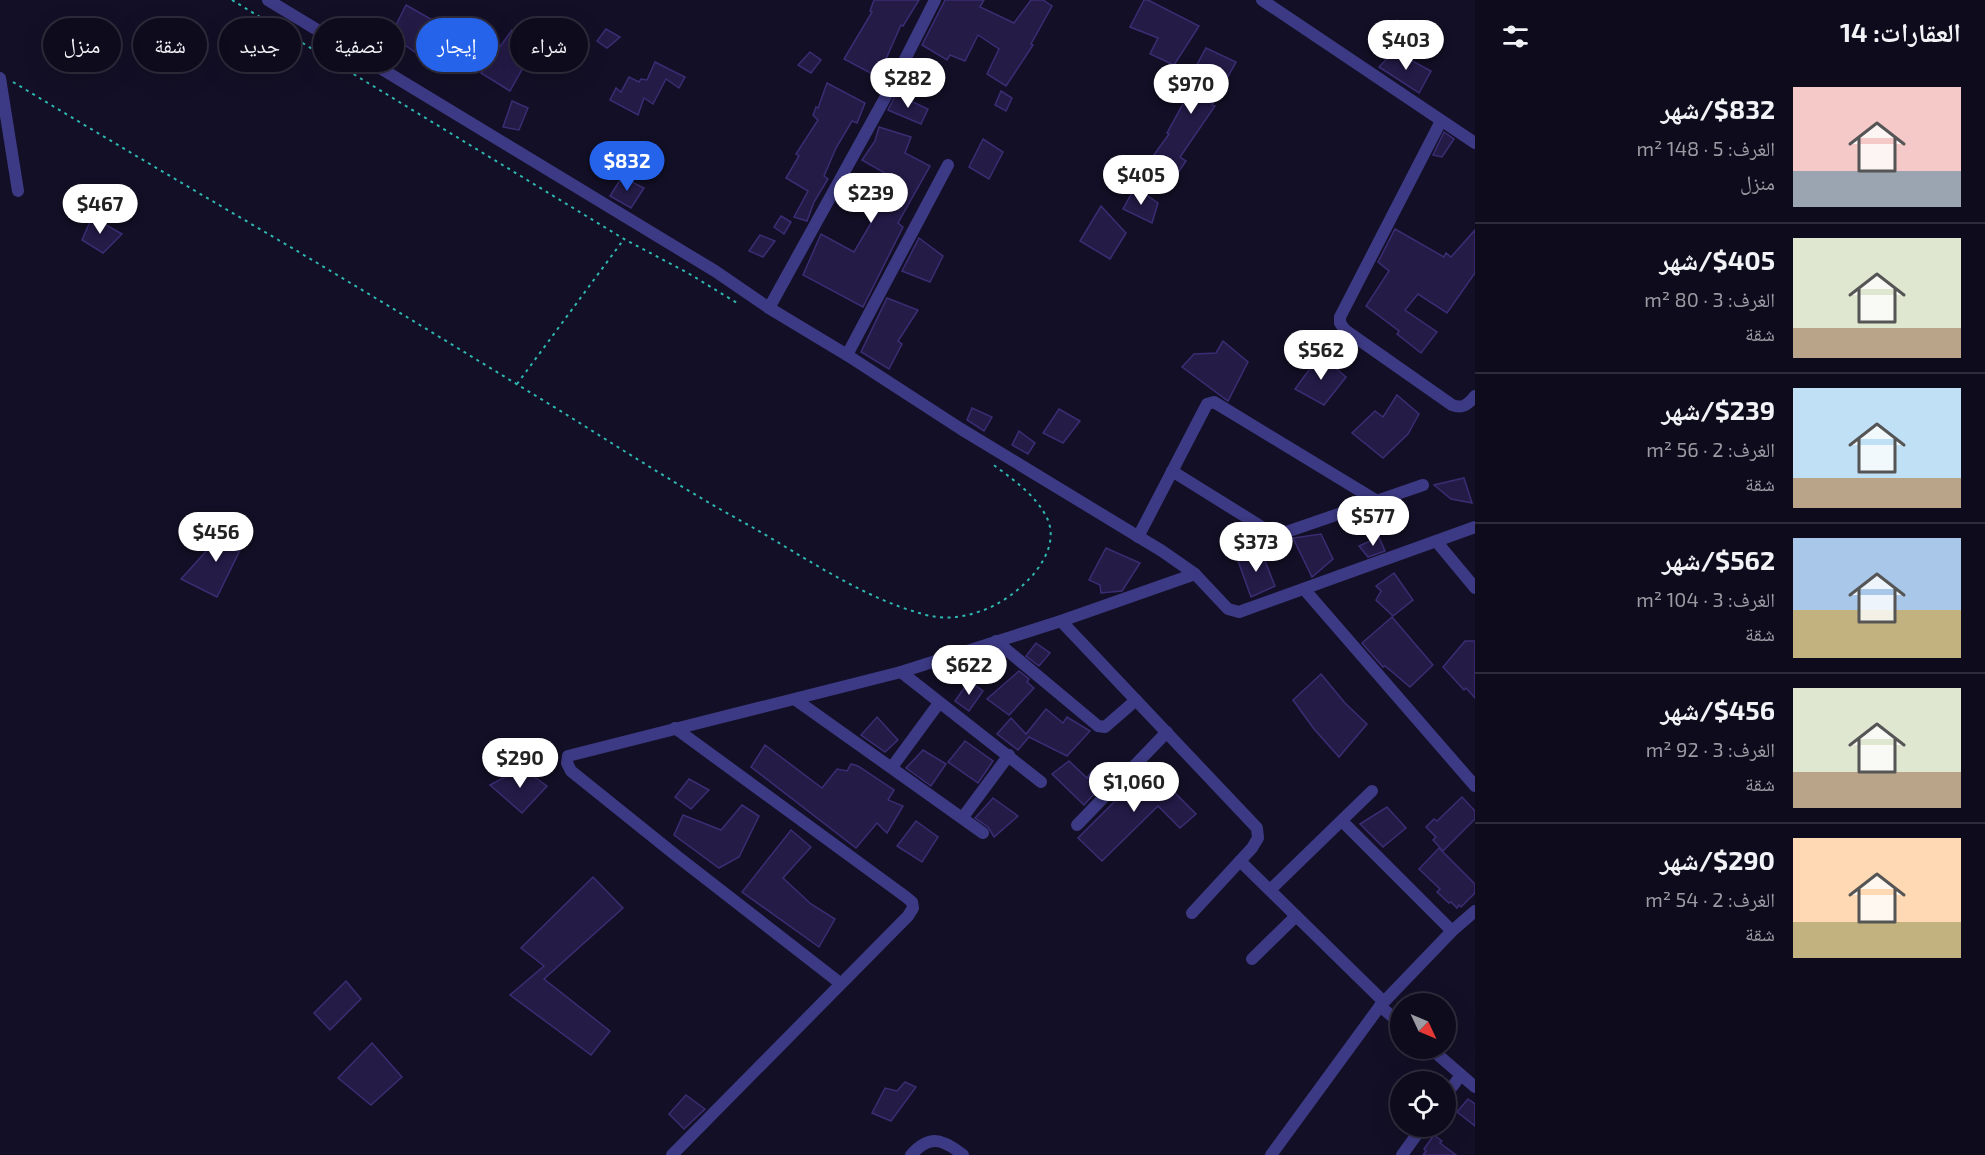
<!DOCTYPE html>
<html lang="ar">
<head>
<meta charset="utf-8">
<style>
	body { margin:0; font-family:"Exo 2","Noto Naskh Arabic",sans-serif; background:#171425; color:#f1f3f6; direction:rtl; height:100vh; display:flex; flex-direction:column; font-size:22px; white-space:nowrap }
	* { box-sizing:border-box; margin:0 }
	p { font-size:20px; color:#9b9ba3 }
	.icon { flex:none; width:33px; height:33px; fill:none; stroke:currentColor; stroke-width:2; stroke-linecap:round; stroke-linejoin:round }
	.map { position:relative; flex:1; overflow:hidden; direction:ltr }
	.sheet { display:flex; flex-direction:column; background:#0e0b1c; width:510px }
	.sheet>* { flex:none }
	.banner { position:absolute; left:18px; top:18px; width:570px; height:54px; direction:rtl; display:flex; gap:12px }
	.needle { width:39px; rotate:134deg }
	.controls { position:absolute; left:1390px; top:993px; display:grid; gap:12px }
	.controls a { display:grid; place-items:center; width:66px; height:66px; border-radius:50%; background:#0e0b1c; box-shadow:0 6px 24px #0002,0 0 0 2px #2e2b3b; font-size:30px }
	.price { position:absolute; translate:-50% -51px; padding:0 14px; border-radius:21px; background:#fff; color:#222; font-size:20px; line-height:39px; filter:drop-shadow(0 2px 3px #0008) }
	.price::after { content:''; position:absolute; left:50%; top:36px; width:18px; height:14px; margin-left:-9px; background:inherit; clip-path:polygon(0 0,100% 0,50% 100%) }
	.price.current { background:#2563eb; color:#fff }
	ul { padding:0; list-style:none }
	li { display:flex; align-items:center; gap:18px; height:150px; padding:0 24px }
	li+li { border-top:2px solid #2e2b3b }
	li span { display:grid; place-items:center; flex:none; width:168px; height:120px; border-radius:0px; color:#555 }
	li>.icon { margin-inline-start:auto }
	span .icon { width:72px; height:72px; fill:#fffc; stroke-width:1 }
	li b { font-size:26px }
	h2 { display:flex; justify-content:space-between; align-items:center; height:72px; padding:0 24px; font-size:26px }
	.chip { padding:0 21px; border-radius:27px; background:#0e0b1c; box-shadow:0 6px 24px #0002,0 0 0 2px #2e2b3b; font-size:21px; line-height:54px }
	.chip.current { background:#2563eb; color:#fff }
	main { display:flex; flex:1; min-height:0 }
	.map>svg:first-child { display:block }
	.building { fill:#241b47; stroke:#3b2d73; stroke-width:1.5 }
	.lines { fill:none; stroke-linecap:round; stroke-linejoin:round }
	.path { stroke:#2fb8b0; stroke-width:2; stroke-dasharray:3 4.5; stroke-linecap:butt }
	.minor { stroke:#3d3a85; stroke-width:12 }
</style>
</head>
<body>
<main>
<section class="sheet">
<h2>العقارات: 14<svg class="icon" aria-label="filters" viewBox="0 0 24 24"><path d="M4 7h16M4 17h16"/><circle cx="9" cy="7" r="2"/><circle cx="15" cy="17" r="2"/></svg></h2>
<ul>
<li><span style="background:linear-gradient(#f6c9c9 70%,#9aa5b1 0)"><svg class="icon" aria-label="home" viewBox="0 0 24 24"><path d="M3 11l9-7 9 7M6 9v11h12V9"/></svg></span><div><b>$832/شهر</b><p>الغرف: 5 · 148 m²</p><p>منزل</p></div></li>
<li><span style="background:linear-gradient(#dfe7d0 75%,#b9a48a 0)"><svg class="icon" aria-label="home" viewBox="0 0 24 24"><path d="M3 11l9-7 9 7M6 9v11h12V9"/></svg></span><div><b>$405/شهر</b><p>الغرف: 3 · 80 m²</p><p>شقة</p></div></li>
<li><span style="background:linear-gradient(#bfe0f5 75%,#b9a48a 0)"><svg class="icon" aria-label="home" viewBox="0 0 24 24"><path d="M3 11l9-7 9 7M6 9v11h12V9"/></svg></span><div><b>$239/شهر</b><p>الغرف: 2 · 56 m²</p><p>شقة</p></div></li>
<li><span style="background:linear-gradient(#a9c7e8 60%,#c2b280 0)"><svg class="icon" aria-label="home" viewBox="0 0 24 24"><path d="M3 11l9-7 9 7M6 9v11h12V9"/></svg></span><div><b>$562/شهر</b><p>الغرف: 3 · 104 m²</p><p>شقة</p></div></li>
<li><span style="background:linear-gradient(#dfe7d0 70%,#b9a48a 0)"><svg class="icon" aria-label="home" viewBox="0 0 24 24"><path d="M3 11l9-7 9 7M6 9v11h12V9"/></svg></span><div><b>$456/شهر</b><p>الغرف: 3 · 92 m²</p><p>شقة</p></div></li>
<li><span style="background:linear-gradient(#ffd9b3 70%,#c2b280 0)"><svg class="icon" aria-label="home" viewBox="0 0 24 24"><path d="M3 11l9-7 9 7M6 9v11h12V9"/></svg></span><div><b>$290/شهر</b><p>الغرف: 2 · 54 m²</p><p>شقة</p></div></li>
</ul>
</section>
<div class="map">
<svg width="1475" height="1155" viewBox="0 0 1475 1155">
	<rect width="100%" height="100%" fill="#130f26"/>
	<g class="building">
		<polygon points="874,0 919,0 903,26 901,25 878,77 844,59 872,12 870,11"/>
		<polygon points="945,0 984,0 980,7 1014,23 1031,0 1043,0 1052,6 1031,44 1033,45 1006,86 987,74 999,49 978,35 965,61 950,55 947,60 922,45"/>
		<polygon points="1144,0 1148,0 1199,26 1174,65 1150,54 1158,38 1130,27"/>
		<polygon points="406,5 443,26 423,58 391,35"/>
		<polygon points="1397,20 1406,28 1396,40 1387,34"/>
		<polygon points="606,29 620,37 607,48 597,41"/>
		<polygon points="512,30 534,48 510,91 481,73"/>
		<polygon points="548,38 580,53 574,66 544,49"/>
		<polygon points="1206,48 1236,62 1212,105 1215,106 1180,157 1186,161 1169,186 1143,170 1169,134 1167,133 1195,82 1189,79"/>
		<polygon points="1394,51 1431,71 1419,93 1379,67"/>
		<polygon points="810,52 821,60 811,73 798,65"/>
		<polygon points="655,62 685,77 679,88 666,79 653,104 644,98 638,115 610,100 616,88 621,92 629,77 639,82 641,79 647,80"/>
		<polygon points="827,83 865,103 857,123 852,121 836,148 824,176 828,179 814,202 807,221 794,217 808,191 786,178 799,156 796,154 818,120 813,115 816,107 818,108"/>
		<polygon points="1001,91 1012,98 1006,111 995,105"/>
		<polygon points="896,94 928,109 921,124 888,110"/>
		<polygon points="512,101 528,108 519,130 503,127"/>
		<polygon points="879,127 911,137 905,153 930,166 898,223 903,227 863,307 803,275 821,234 854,252 877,213 874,210 890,176 862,160 875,141"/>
		<polygon points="1444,132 1454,139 1442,157 1433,155"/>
		<polygon points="983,139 1003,152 989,179 969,167"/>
		<polygon points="622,177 644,188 631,208 610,196"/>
		<polygon points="1135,187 1158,203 1152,223 1123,209"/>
		<polygon points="1101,206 1126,233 1110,259 1080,241"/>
		<polygon points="781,216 791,222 784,234 774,227"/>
		<polygon points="92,217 122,234 103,253 82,240"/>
		<polygon points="1395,229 1444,257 1446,253 1451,257 1475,230 1475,273 1447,313 1418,294 1405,310 1437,332 1421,353 1397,334 1399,331 1366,306 1389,271 1378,262"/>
		<polygon points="760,235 775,241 763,257 749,251"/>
		<polygon points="919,238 943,256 930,282 902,271"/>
		<polygon points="887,298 918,310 898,341 902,344 889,369 861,352"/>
		<polygon points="1223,341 1248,362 1228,401 1182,367 1194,354 1216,353"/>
		<polygon points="1320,355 1346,377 1324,405 1295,389"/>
		<polygon points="1397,395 1419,414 1408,434 1383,458 1352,433 1375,411 1383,417"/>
		<polygon points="972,408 992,417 984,431 967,420"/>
		<polygon points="1059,409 1080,421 1063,443 1043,433"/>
		<polygon points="1019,431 1035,443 1028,454 1012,445"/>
		<polygon points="1464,478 1472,503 1451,499 1434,485"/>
		<polygon points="228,527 245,540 217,597 181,579"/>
		<polygon points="1321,534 1333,559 1312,577 1293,538"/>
		<polygon points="1379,537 1385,551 1368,557 1359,546"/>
		<polygon points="1106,548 1140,563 1122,591 1101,593 1100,585 1089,580"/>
		<polygon points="1261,551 1275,586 1251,597 1237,558"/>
		<polygon points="1394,573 1413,600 1393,616 1376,600 1381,591 1376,586"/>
		<polygon points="1392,617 1433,665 1410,687 1385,666 1383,667 1362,643"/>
		<polygon points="1465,641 1475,641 1475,698 1466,688 1464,690 1443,667"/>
		<polygon points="1036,643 1050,653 1039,666 1026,656"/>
		<polygon points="1019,671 1029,679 1027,682 1034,688 1009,715 987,699"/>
		<polygon points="1321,674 1345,703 1367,724 1339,757 1314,729 1293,700"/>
		<polygon points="969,681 983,691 969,711 955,701"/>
		<polygon points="1046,709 1063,723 1067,717 1090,731 1067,756 1029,737 1018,750 997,734 1011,718 1026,734"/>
		<polygon points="877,717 898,740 885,752 861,735"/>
		<polygon points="965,741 993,761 978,783 948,762"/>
		<polygon points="765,745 822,788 837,769 847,771 851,764 858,766 894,790 888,800 903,806 887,833 877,823 856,848 751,767"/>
		<polygon points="923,750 946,764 931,786 906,768"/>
		<polygon points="1069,761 1087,778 1092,771 1105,782 1084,805 1052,774"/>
		<polygon points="1149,767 1196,814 1180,828 1158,806 1102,861 1078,838"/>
		<polygon points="522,768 547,786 522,813 490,785"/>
		<polygon points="689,779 709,790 691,809 675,797"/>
		<polygon points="1462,797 1475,811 1475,819 1443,851 1433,840 1436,837 1426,827 1434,819 1437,821"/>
		<polygon points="993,798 1018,816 994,837 988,827 975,818"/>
		<polygon points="742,805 759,816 739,857 719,868 674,835 683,815 721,830"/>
		<polygon points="1387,807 1406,828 1383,847 1360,824"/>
		<polygon points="916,821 938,837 922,862 897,846"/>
		<polygon points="791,830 811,847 783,878 811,904 835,919 819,947 742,892"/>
		<polygon points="1439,848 1475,884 1475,893 1461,907 1459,905 1457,908 1451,902 1449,903 1437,892 1440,889 1419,869"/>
		<polygon points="593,877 623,908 544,979 610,1031 591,1055 510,995 544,966 521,948"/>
		<polygon points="346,981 361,999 330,1030 314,1013"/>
		<polygon points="372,1043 402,1077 371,1105 338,1078"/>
		<polygon points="905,1082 916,1087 891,1121 872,1113 885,1088 897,1091"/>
		<polygon points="686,1095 705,1109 684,1129 669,1114"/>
		<polygon points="1468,1099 1475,1104 1475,1126 1457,1112"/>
		<polygon points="1434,1135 1442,1141 1440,1143 1456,1155 1423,1155 1426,1151 1424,1149"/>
	</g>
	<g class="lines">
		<g class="path">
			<polyline points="232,0 624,239 688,273 737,303"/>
			<path d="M13,82c91,55 182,109 274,163 91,54 182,110 272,165 64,40 127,81 193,117 52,30 113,72 171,87 20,6 38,4 58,-3 32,-10 84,-55 66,-93 -11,-23 -36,-40 -56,-55"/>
			<polyline points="517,384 624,239"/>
		</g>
		<g class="minor">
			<polyline points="268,0 715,271 769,308 847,355 961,429 1162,551 1195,574 1228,609 1239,612 1475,527"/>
			<polyline points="1262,0 1475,143"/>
			<polyline points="0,78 18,191"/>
			<path d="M1441,121l-101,196v6l5,7 107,75c10,4 16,0 23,-9"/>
			<polyline points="769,308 890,89 935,0"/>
			<polyline points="847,355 948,165"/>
			<polyline points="1172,471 1278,537"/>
			<polyline points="1138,537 1207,404 1214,402 1377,501"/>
			<polyline points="1436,541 1475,588"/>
			<polyline points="1231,551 1423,485"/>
			<polyline points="1304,589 1475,786"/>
			<polyline points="1061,621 1257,828 1258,838 1252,848 1192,913"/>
			<polyline points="996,641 1098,726 1105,727 1136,700"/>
			<polyline points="901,672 1041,782"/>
			<polyline points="796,700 983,833"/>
			<polyline points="892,767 939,703"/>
			<polyline points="963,817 1009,755"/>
			<polyline points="1342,821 1452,931"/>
			<polyline points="1077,825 1167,732"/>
			<polyline points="1240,861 1384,1002"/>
			<polyline points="1270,890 1372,791"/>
			<polyline points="1252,959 1296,916"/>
			<polyline points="840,983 678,857 571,771 567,763 568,756 901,672 1061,621 1195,574"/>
			<polyline points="1380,1006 1401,1024"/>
			<polyline points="1430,1048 1475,1087"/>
			<polyline points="1446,1095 1461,1075"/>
			<polyline points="672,1155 908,916 913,908 912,902 906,897 675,728"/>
			<path d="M911,1155c18,-20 31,-17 52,0"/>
			<polyline points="1271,1155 1380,1006 1452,931 1475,911"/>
			<polyline points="1402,1155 1423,1126"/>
		</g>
	</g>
</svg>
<div class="controls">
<a><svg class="needle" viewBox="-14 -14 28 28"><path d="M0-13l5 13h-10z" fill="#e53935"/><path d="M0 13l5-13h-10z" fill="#9b9ba3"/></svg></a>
<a><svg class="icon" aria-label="locate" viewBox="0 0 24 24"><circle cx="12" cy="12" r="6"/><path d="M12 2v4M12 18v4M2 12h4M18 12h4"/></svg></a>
</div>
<b class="price" style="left:1406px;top:71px">$403</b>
<b class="price" style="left:908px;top:109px">$282</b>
<b class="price" style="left:1191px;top:115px">$970</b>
<b class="price current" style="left:627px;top:192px">$832</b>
<b class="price" style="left:1141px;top:206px">$405</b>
<b class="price" style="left:871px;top:224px">$239</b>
<b class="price" style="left:100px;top:235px">$467</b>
<b class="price" style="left:1321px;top:381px">$562</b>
<b class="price" style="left:1373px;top:547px">$577</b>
<b class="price" style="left:216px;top:563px">$456</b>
<b class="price" style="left:1256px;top:573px">$373</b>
<b class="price" style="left:969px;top:696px">$622</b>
<b class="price" style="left:520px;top:789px">$290</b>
<b class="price" style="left:1134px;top:813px">$1,060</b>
<div class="banner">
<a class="chip">شراء</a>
<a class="chip current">إيجار</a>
<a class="chip">تصفية</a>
<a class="chip">جديد</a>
<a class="chip">شقة</a>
<a class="chip">منزل</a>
</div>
</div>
</main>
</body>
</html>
